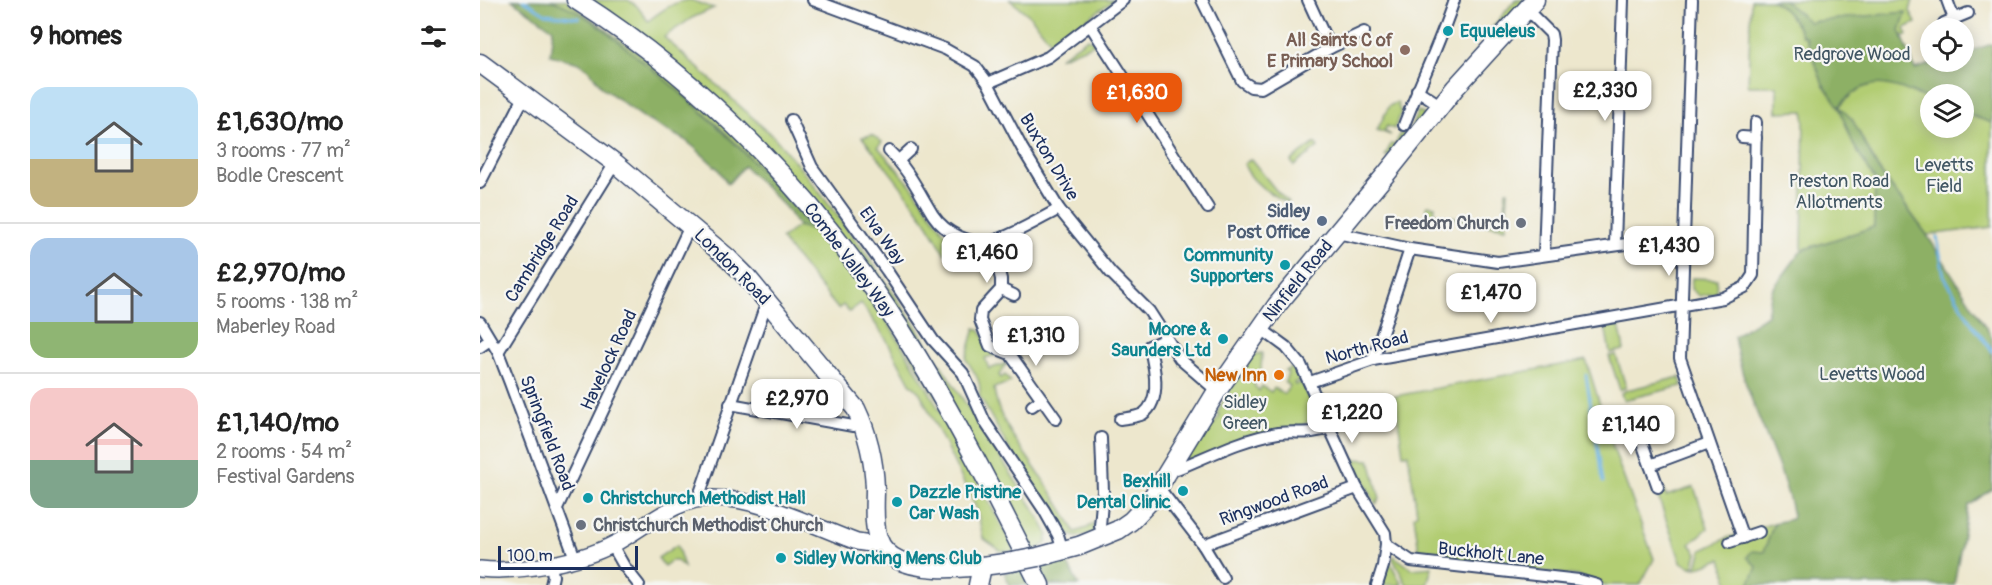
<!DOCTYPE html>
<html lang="en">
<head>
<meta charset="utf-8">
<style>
	body { margin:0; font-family:Pangolin,sans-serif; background:#f2f2f2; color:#222; height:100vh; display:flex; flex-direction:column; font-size:22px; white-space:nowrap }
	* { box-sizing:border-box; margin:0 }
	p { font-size:20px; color:#767676 }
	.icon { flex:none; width:33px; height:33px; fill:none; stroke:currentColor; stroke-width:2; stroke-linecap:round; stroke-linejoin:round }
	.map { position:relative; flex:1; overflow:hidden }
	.side { display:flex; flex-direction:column; background:#fff; width:480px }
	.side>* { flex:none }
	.controls { position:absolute; left:1440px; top:18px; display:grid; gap:12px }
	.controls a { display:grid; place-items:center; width:54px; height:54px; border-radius:50%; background:#fff; box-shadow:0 3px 15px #0003; font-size:30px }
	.scale { position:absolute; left:18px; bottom:15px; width:140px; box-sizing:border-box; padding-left:6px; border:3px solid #1b2f5e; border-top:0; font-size:16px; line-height:21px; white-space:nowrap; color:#1b2f5e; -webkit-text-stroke:4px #f6f6f2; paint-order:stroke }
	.price { position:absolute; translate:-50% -51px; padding:0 14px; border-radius:12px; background:#fff; color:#222; font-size:20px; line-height:39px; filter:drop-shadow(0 2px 3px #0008) }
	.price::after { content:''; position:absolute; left:50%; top:36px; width:18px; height:14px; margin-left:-9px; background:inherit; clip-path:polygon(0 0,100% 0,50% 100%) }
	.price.active { background:#ea580c; color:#fff }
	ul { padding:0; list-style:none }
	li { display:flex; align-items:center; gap:18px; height:150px; padding:0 30px }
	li+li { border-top:2px solid #e0e0e0 }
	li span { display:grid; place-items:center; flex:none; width:168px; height:120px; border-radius:18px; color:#555 }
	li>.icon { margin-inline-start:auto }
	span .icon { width:72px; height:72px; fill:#fffc; stroke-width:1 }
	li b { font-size:26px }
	h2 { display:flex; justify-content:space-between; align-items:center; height:72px; padding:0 30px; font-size:26px }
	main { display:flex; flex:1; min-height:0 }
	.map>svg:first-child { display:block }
	.green { fill:#b2cd73; stroke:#667e68; stroke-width:1.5 }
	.forest { fill:#8db065; stroke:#547062; stroke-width:1.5 }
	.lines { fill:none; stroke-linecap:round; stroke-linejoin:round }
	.stream { stroke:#6db4e4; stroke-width:3 }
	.street-casing { stroke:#3a4b6f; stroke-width:14 }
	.secondary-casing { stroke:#3a4b6f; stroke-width:18 }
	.primary-casing { stroke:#3a4b6f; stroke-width:21 }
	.street { stroke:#fff; stroke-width:10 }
	.secondary { stroke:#fff; stroke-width:15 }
	.primary { stroke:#fff; stroke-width:18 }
	.primary-bridge-casing { stroke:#3a4b6f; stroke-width:21; stroke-linecap:butt }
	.primary-bridge { stroke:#fff; stroke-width:18 }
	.culture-dot { fill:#0f9aa8; stroke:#f6f6f2; stroke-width:2 }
	.education-dot { fill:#8d6e63; stroke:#f6f6f2; stroke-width:2 }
	.service-dot { fill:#5c6f8a; stroke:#f6f6f2; stroke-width:2 }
	.worship-dot { fill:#6b7280; stroke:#f6f6f2; stroke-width:2 }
	.food-dot { fill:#e8710a; stroke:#f6f6f2; stroke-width:2 }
	.labels { text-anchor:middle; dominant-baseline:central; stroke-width:4.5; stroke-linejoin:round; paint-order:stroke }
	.culture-label { font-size:18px; font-weight:bold; fill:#0d838f; stroke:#f6f6f2; text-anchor:start }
	.education-label { font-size:18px; font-weight:bold; fill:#785e54; stroke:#f6f6f2; text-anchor:end }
	.park-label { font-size:18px; fill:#415663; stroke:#f6f6f2 }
	.street-label { font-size:18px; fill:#1b2f5e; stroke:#f6f6f2 }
	.service-label { font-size:18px; font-weight:bold; fill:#4e5e75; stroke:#f6f6f2; text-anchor:end }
	.worship-label { font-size:18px; font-weight:bold; fill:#5b616d; stroke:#f6f6f2; text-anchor:end }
	.food-label { font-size:18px; font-weight:bold; fill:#c56008; stroke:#f6f6f2; text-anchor:end }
</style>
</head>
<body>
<main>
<section class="side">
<h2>9 homes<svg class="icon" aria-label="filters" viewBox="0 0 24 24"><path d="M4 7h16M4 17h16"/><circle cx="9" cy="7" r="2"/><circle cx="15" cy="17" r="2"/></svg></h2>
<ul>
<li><span style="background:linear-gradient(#bfe0f5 60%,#c2b280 0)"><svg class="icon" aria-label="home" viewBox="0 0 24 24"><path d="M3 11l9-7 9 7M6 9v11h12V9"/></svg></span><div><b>£1,630/mo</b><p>3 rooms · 77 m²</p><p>Bodle Crescent</p></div></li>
<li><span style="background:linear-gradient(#a9c7e8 70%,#8fb573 0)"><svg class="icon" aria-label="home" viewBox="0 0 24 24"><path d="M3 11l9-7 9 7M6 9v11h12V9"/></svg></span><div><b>£2,970/mo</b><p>5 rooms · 138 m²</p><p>Maberley Road</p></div></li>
<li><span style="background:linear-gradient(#f6c9c9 60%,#7fa58c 0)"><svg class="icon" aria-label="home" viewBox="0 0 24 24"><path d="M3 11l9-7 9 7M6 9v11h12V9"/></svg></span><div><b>£1,140/mo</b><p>2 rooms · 54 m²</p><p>Festival Gardens</p></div></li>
</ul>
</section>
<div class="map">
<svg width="1512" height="585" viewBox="0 0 1512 585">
	<rect width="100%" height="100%" fill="#f6f6f2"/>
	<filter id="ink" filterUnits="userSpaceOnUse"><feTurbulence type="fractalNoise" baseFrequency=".0167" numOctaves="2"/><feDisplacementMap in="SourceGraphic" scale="12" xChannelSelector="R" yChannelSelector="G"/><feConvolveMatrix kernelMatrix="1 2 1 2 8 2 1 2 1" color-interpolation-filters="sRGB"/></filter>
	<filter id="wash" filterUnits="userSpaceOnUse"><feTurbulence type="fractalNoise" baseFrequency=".008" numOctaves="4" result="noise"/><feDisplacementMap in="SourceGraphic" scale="24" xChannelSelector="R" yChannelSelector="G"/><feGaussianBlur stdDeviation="1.35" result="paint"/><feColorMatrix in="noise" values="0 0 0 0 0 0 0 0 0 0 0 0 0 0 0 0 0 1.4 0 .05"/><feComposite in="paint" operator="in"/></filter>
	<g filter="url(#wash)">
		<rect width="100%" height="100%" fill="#ede7cd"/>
		<g class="green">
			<path d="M72,0h14l104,76 65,58 55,59 77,95 62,103 87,161 -15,-1 -18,-13 -6,-28 -57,-117 -10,-10 -24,-44 -25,-36 -12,9 -6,-7 -5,4 -57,-70 17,-13 13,3c-41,-54 -90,-104 -143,-147 -36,-30 -78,-55 -116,-82z"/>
			<path d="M109,0h39l9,6 11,15c12,-9 27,-21 43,-21 8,3 15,6 23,8l-22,10 -28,19 111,101 32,38 58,76 50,73 122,189 11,20 -2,9 -6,5 -9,2 -207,-336z"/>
			<polygon points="530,0 634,0 572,43 550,16"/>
			<polygon points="1035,0 1047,0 1019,35 1011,29"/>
			<path d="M1271,0c6,0 14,0 19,0 16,3 26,23 32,36h3l18,48 17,23c28,-37 55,-22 90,-7v28h34v-15l28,10v104l-65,8 -49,-67 -26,-49 1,25 22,36 -1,47 -72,23 2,-139 -27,1v-26h-29z"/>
			<polygon points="1304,0 1433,0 1430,11 1436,23 1425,28 1427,35 1423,36 1420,30 1426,12 1329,22"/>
			<polygon points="608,38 617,43 579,58"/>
			<polygon points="917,102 921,114 914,129 907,126 904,131 911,135 897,130 909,106"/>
			<polygon points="938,111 945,115 913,155 905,156 911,144 915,145 921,133 928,135"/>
			<path d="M392,135l10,7 -4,5 37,43 31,45 -1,10 8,3 3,-6 8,4 -19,8c-25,-46 -51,-77 -83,-117z"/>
			<polygon points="835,143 838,147 814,166 811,161"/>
			<path d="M771,159l24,30 13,13 -2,1c-15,-9 -36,-21 -42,-39z"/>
			<polygon points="1026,191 1028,191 1026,228 946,214 947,205 955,206 954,214 1021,224 1025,219"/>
			<polygon points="1212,278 1237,279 1236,293 1219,296 1211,289"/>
			<polygon points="1139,324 1144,350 1130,353 1125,326"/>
			<path d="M495,328l3,1 21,25 -14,4 4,11 18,-6 -8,12 2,3 4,-3 6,7 -17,6c3,28 18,47 34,70 16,24 34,47 47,74l12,-4 7,-5v10l-17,4 -8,-2 -32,-46 -19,-24 -39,-70c4,-13 -6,-24 -13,-36z"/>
			<polygon points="782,353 781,369 774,385 779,391 782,386 791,392 794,388 804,394 810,386 805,382 808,373 805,371 814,367 821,379 814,383 815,385 822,382 833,408 832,419 820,427 808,429 704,463 712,444 731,424 733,425 740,416 737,413 752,385 755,384 761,375 761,371 771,355"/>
			<polygon points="1136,355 1146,387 1140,390 1129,356"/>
			<polygon points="1106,360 1138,462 1174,559 1160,585 1126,585 1098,576 940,557 934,516 937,513 928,454 923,454 915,396"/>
			<polygon points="1200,377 1202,386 1143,400 1141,393 1147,390"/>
			<polygon points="872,459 890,460 900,499 896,504"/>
			<polygon points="1214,487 1228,528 1210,544 1217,553 1213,568 1201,562 1176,491 1183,488 1186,496"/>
			<polygon points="1294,523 1284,552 1269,585 1249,585 1241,559 1216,568 1222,550 1247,538"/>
			<polygon points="197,545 204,567 197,561 191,561 184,566 178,558"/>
			<polygon points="914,556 932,569 952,567 947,585 927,585 913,559"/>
			<polygon points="909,560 922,585 902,585"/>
		</g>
		<g class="forest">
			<path d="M32,0c13,0 30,0 41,1 29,9 54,31 77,50 67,53 129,111 182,179l-14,-4 -13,-19 -41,-41 -16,18 -10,-15 -23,-21 -10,-8 -38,-20 -44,-32 -15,-19 -9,-6 -29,-8 3,-26z"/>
			<path d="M1292,0h12l25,22 97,-10 -6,18 15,39 23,-7h26v-9l28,-9v79l-28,-10v-19h-34v6c-35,-14 -62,-30 -91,7l13,12 26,50 49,66 65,102v152l-24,17 -14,79h-205l8,-18 -10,-10 5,-6 12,1 10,-29 18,-4 1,-3c-12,-62 -50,-117 -59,-180l33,-21 5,-25 30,-40 72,-23 1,-47 -22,-36 -14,-37 -16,-23 -18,-48h-3c-7,-16 -16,-27 -30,-36z"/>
			<polygon points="586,561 599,585 569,585 559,566"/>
			<polygon points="541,569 549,585 530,585 524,573"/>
		</g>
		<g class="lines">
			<g class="stream">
				<polyline points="44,0 66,14 99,18"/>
				<polyline points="1457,237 1464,276 1492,324 1512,351"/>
				<polyline points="1106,375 1123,482"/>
			</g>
		</g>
	</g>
	<g filter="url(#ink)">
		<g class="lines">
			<defs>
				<g id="street">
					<polyline points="333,0 465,49 495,66 508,83 542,148 579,209 631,273 669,311 700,359 737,391"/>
					<polyline points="722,0 762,81 771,87 781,88 850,48 884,32"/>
					<polyline points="828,0 850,48"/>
					<polyline points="1212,0 1200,358 1263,538"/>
					<polyline points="1467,0 1474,19"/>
					<polyline points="1047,10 1071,34 1072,40 1064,255"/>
					<polyline points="1464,23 1488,13"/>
					<polyline points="610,25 728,208"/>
					<polyline points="508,83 568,57 643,0"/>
					<polyline points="937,90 960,105"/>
					<polyline points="311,120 332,167 407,271 453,340 483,373 505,422 564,510 578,535 583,551"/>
					<path d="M924,125c16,-42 36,-82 50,-125"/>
					<polyline points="1262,137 1276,138"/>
					<path d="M409,151c19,18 30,41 44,64 12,18 38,31 60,26 23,-7 45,-21 66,-32"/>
					<polyline points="419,160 431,149"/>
					<polyline points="0,183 45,95"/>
					<polyline points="858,231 862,234 930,249 1018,262 1204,236"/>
					<polyline points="511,241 521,279 521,289 501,311 500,320 510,346 530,354 576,419"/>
					<polyline points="1135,244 1143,0"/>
					<polyline points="521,289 534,295"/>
					<polyline points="0,322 18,352 30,383 95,558"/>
					<polyline points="780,328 806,347 821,365 877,488 905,533 906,544 903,566 897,585"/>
					<polyline points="0,347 10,340"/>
					<polyline points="18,352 135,163"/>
					<polyline points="893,360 930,249"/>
					<polyline points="830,382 893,360 1243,298 1265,287 1273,275 1276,122"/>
					<polyline points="250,404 373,426 383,423"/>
					<polyline points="552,406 562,399"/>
					<polyline points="1152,415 1178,487"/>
					<path d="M640,419c7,-1 17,-2 23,-5 20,-14 11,-50 6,-68l17,-7"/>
					<polyline points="621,438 623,491 620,526 623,537"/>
					<polyline points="1170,465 1229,443"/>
					<path d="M691,466l6,3c34,-14 65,-30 101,-36 18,-2 33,2 51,-5"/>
					<polyline points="679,488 723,545 743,578"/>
					<polyline points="220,499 220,493 284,310 289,304"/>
					<polyline points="77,508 210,226"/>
					<polyline points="1250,542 1279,532"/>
					<polyline points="906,544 931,561 1099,580 1117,585"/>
					<polyline points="132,545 144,566 159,585"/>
					<polyline points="723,545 877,488"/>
					<polyline points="71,585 73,576 71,564"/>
				</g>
				<path id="secondary" d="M0,569c39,4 100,-7 134,-25 32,-17 61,-46 99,-46 47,0 100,28 144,44l13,2 9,-1"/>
				<g id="primary">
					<path d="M96,0c131,83 243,201 325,330 52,82 96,169 139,255"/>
					<path d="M0,63l135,100 114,96 17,17 110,133c12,25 18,51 19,79 0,16 -2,35 3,50 13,43 101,29 134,24"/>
					<polyline points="558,557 599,546 638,530 651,521 670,501 737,391 797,305 907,173 975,88 1055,0"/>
					<polyline points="498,585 502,567"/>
				</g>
			</defs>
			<use href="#street" class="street-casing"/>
			<use href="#secondary" class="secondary-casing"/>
			<use href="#primary" class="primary-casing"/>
			<use href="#street" class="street"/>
			<use href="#secondary" class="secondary"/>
			<use href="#primary" class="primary"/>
			<defs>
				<polyline id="primary-bridge" points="532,562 558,557"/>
			</defs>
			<use href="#primary-bridge" class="primary-bridge-casing"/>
			<use href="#primary-bridge" class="primary-bridge"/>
		</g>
	</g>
	<g class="culture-dot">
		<circle cx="968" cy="31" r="6"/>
		<circle cx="805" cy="265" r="6"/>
		<circle cx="743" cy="339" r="6"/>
		<circle cx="703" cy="491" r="6"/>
		<circle cx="108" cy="498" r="6"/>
		<circle cx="417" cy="502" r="6"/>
		<circle cx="301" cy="558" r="6"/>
	</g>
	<circle class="education-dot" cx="925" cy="50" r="6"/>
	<circle class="service-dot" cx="842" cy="221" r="6"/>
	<g class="worship-dot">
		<circle cx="1041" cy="223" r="6"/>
		<circle cx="101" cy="525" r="6"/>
	</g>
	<circle class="food-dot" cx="799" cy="375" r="6"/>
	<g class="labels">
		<g class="culture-label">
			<text x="980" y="31">Equueleus</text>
			<text x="793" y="255" text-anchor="end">Community<tspan x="793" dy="21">Supporters</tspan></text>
			<text x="731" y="329" text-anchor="end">Moore &amp;<tspan x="731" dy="21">Saunders Ltd</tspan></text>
			<text x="691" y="481" text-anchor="end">Bexhill<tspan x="691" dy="21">Dental Clinic</tspan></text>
			<text x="429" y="492">Dazzle Pristine<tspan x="429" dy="21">Car Wash</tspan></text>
			<text x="120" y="498">Christchurch Methodist Hall</text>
			<text x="313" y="558">Sidley Working Mens Club</text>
		</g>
		<g class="education-label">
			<text x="913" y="40">All Saints C of<tspan x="913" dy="21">E Primary School</tspan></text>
		</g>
		<g class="park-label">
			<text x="1372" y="54">Redgrove Wood</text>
			<text x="1464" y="165">Levetts<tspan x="1464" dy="21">Field</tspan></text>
			<text x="1359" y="181">Preston Road<tspan x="1359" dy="21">Allotments</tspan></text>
			<text x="1392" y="374">Levetts Wood</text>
			<text x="765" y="402">Sidley<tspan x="765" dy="21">Green</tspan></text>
		</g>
		<g class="street-label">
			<text transform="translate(569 157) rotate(59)">Buxton Drive</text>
			<text transform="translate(402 236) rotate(55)">Elva Way</text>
			<text transform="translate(62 249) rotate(-58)">Cambridge Road</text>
			<text transform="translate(369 260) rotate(53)">Combe Valley Way</text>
			<text transform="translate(252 267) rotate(45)">London Road</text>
			<text transform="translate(818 281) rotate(-51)">Ninfield Road</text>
			<text transform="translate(887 348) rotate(-15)">North Road</text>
			<text transform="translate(129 360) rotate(-65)">Havelock Road</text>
			<text transform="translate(67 433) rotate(69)">Springfield Road</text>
			<text transform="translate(794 501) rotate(-20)">Ringwood Road</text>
			<text transform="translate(1011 554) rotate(6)">Buckholt Lane</text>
		</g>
		<g class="service-label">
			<text x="830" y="211">Sidley<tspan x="830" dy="21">Post Office</tspan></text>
		</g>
		<g class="worship-label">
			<text x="1029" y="223">Freedom Church</text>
			<text x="113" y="525" text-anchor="start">Christchurch Methodist Church</text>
		</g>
		<g class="food-label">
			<text x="787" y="375">New Inn</text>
		</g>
	</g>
</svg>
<div class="controls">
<a><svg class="icon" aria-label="locate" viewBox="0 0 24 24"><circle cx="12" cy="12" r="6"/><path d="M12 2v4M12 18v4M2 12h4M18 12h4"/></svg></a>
<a><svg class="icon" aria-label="layers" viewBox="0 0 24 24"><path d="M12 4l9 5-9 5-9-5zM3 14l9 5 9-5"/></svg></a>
</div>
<div class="scale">100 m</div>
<b class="price" style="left:1125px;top:122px">£2,330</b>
<b class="price active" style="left:657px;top:124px">£1,630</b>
<b class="price" style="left:1189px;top:277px">£1,430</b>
<b class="price" style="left:507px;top:284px">£1,460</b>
<b class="price" style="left:1011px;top:324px">£1,470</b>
<b class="price" style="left:556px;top:367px">£1,310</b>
<b class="price" style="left:317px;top:430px">£2,970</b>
<b class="price" style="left:872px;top:444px">£1,220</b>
<b class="price" style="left:1151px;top:456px">£1,140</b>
</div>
</main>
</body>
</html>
